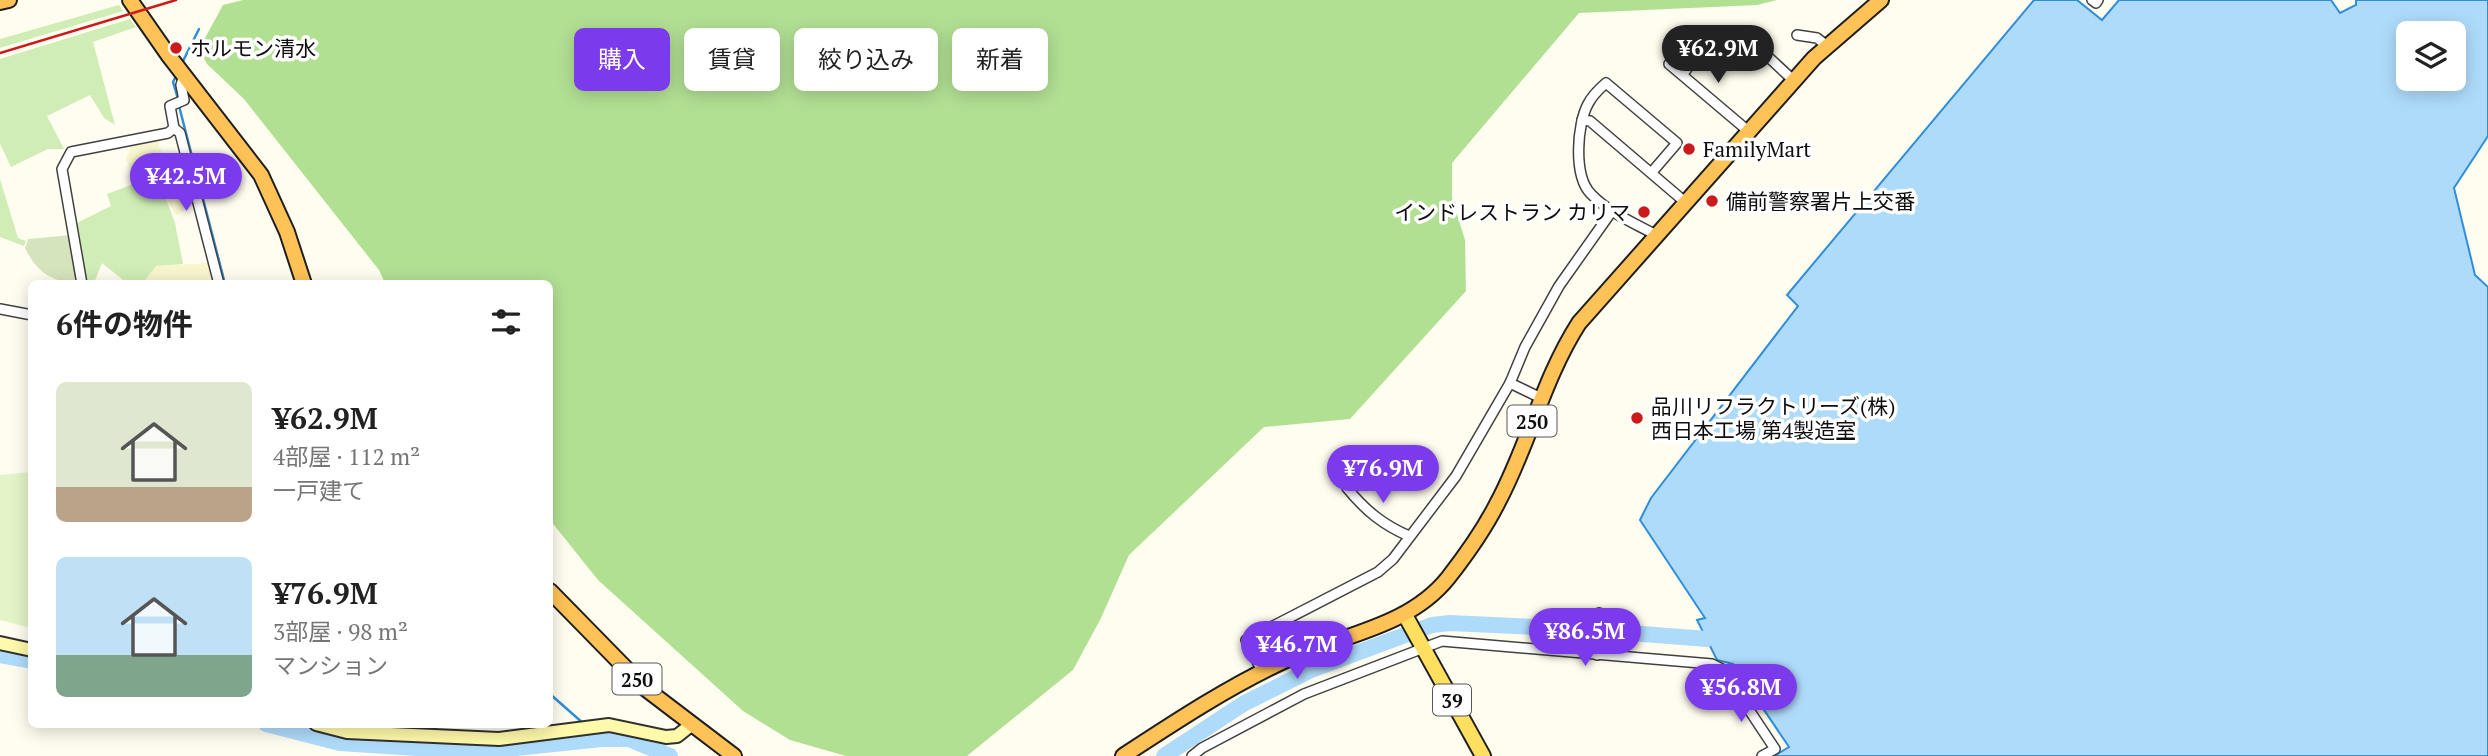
<!DOCTYPE html>
<html lang="ja">
<head>
<meta charset="utf-8">
<style>
	body { margin:0; font-family:"PT Serif","Noto Sans JP",serif; background:#f6f6f6; color:#222; height:100vh; display:flex; flex-direction:column; font-size:26px; white-space:nowrap }
	* { box-sizing:border-box; margin:0 }
	p { font-size:23px; color:#767676 }
	.icon { flex:none; width:38px; height:38px; fill:none; stroke:currentColor; stroke-width:2; stroke-linecap:round; stroke-linejoin:round }
	.map { position:relative; flex:1; overflow:hidden }
	.side { position:absolute; left:28px; top:280px; width:525px; height:448px; display:flex; flex-direction:column; background:#fff; border-radius:10px; box-shadow:0 4px 18px #0003 }
	.side>* { flex:none }
	.top-card { position:absolute; left:574px; top:28px; width:665px; height:63px; display:flex; gap:14px }
	.fabs { position:absolute; left:2396px; top:21px; display:grid; gap:14px }
	.fabs a { display:grid; place-items:center; width:70px; height:70px; border-radius:10px; background:#fff; box-shadow:0 4px 18px #0003; font-size:35px }
	.price { position:absolute; translate:-50% -60px; padding:0 16px; border-radius:24px; background:#7c3aed; color:#fff; font-size:23px; line-height:46px; filter:drop-shadow(0 2px 4px #0008) }
	.price::after { content:''; position:absolute; left:50%; top:42px; width:21px; height:16px; margin-left:-10px; background:inherit; clip-path:polygon(0 0,100% 0,50% 100%) }
	.price.on { background:#222; color:#fff }
	ul { padding:0; list-style:none }
	li { display:flex; align-items:center; gap:21px; height:175px; padding:0 28px }
	li span { display:grid; place-items:center; flex:none; width:196px; height:140px; border-radius:10px; color:#555 }
	li>.icon { margin-inline-start:auto }
	span .icon { width:84px; height:84px; fill:#fffc; stroke-width:1 }
	li b { font-size:30px }
	h2 { display:flex; justify-content:space-between; align-items:center; height:84px; padding:0 28px; font-size:30px }
	.pill { padding:0 24px; border-radius:10px; background:#fff; box-shadow:0 4px 18px #0003; font-size:24px; line-height:63px }
	.pill.on { background:#7c3aed; color:#fff }
	.map>svg:first-child { display:block }
	.farmland { fill:#f8f6cd }
	.green { fill:#d0edb5 }
	.forest { fill:#b2e093 }
	.cemetery { fill:#d6e4be }
	.pitch { fill:#e3f4c8 }
	.water { fill:#afdbfb; stroke:#2f8ed9; stroke-width:2; fill-rule:evenodd }
	.lines { fill:none; stroke-linecap:round; stroke-linejoin:round }
	.stream { stroke:#2f8ed9; stroke-width:2.5 }
	.river { stroke:#afdbfb; stroke-width:16 }
	.minor-casing { stroke:#414141; stroke-width:12 }
	.secondary-casing { stroke:#303030; stroke-width:16 }
	.primary-casing { stroke:#1f1f1f; stroke-width:18 }
	.trunk-casing { stroke:#1f1f1f; stroke-width:18 }
	.minor { stroke:#fff; stroke-width:9 }
	.secondary { stroke:#fff9aa; stroke-width:12 }
	.primary { stroke:#ffdf5f; stroke-width:14 }
	.trunk { stroke:#ffc256; stroke-width:14 }
	.rail { stroke:#cb1a1a; stroke-width:2.5 }
	.poi-dot { fill:#cb1a1a; stroke:#fff; stroke-width:2.5 }
	.labels { text-anchor:middle; dominant-baseline:central; stroke-width:7; stroke-linejoin:round; paint-order:stroke }
	.shield { fill:#fff; stroke:#565656; stroke-width:2 }
	.shield-label { font-size:19px; font-weight:bold; fill:#0e0e0e }
	.poi-label { font-size:21px; fill:#0e0e0e; stroke:#fff; text-anchor:start }
</style>
</head>
<body>
<div class="map">
<svg width="2488" height="756" viewBox="0 0 2488 756">
	<rect width="100%" height="100%" fill="#fffdef"/>
	<g class="farmland">
		<polygon points="159,139 159,146 169,167 195,205 176,215 166,199 136,183 126,159 132,144"/>
		<polygon points="210,263 214,284 143,284 156,266"/>
	</g>
	<g class="green">
		<polygon points="119,5 123,11 0,48 0,39"/>
		<polygon points="130,19 136,27 93,42 115,125 104,118 90,95 47,116 64,149 48,149 11,167 0,144 0,59"/>
		<polygon points="0,179 18,238 26,241 24,246 0,237"/>
		<polygon points="136,183 166,199 175,223 183,264 156,266 143,283 128,284 102,263 94,283 86,283 75,224 111,206 107,194"/>
	</g>
	<polygon class="forest" points="243,0 1777,0 1757,5 1579,13 1452,163 1452,198 1465,240 1466,291 1350,419 1264,427 1129,555 1101,618 1073,670 967,756 846,756 790,740 743,711 598,580 550,520 550,284 385,283 379,270 244,99 207,64 199,49 223,5"/>
	<path class="cemetery" d="M72,235l8,48c-27,0 -43,-10 -55,-35l3,-9z"/>
	<polygon class="pitch" points="31,472 32,472 31,628 0,620 0,475"/>
	<path class="water" d="M2034,0h43l25,20 17,-20h212l9,13 16,-8v-5h132v136l-34,52 21,87 13,12v469h-714l15,-9 -56,-83 -16,-4 -20,-40 8,-2 -65,-98 11,-22 147,-192 -11,-11zM2408,33h46v46h-46z"/>
	<g class="lines">
		<g class="stream">
			<polyline points="182,63 199,29"/>
			<polyline points="176,76 173,82 178,99"/>
			<polyline points="179,106 225,284"/>
			<polyline points="550,694 584,724"/>
			<polyline points="595,733 602,739"/>
		</g>
		<g class="river">
			<polyline points="0,655 32,661"/>
			<polyline points="266,724 340,743 478,752 602,739 629,739 670,756"/>
			<polyline points="1164,756 1243,704 1311,670 1432,625 1450,623 1578,629 1707,639"/>
		</g>
		<defs>
			<g id="minor">
				<polyline points="2092,0 2096,3 2098,0"/>
				<polyline points="1797,35 1817,38 1827,46"/>
				<polyline points="1669,64 1747,130"/>
				<polyline points="1683,74 1696,56 1750,40 1793,80"/>
				<polyline points="1582,120 1590,121 1685,202"/>
				<polyline points="174,128 180,133 219,284"/>
				<path d="M1652,172l25,-29 -71,-60c-7,6 -14,13 -18,21 -11,20 -15,72 3,90 17,18 43,29 65,41"/>
				<polyline points="82,284 62,169 71,152 168,133 174,128 170,106 184,100 181,85 184,74"/>
				<polyline points="0,309 32,315"/>
				<polyline points="1510,383 1541,398"/>
				<path d="M1347,488c18,22 36,37 62,48"/>
				<polyline points="1597,655 1599,613"/>
				<polyline points="1262,671 1246,640 1378,572 1393,559 1456,476 1510,383 1525,347 1559,286 1612,211"/>
				<polyline points="1192,756 1202,748 1304,694 1442,641 1712,664 1722,669 1775,749 1762,756"/>
			</g>
			<g id="secondary">
				<polyline points="0,643 32,650"/>
				<polyline points="316,724 347,732 499,739 609,725 666,737 677,736 691,725"/>
			</g>
			<polyline id="primary" points="1405,615 1483,756"/>
			<g id="trunk">
				<polyline points="130,0 169,56 261,175 287,232 304,284"/>
				<polyline points="0,2 9,0"/>
				<polyline points="550,591 646,689 734,756"/>
				<path d="M1123,756c52,-34 105,-69 161,-95 55,-26 124,-33 164,-83 18,-23 37,-50 50,-76 31,-58 45,-123 81,-179l235,-265 67,-58"/>
			</g>
		</defs>
		<use href="#minor" class="minor-casing"/>
		<use href="#secondary" class="secondary-casing"/>
		<use href="#primary" class="primary-casing"/>
		<use href="#trunk" class="trunk-casing"/>
		<use href="#minor" class="minor"/>
		<use href="#secondary" class="secondary"/>
		<use href="#primary" class="primary"/>
		<use href="#trunk" class="trunk"/>
		<polyline class="rail" points="0,53 176,0"/>
	</g>
	<g class="poi-dot">
		<circle cx="176" cy="48" r="7"/>
		<circle cx="1689" cy="149" r="7"/>
		<circle cx="1712" cy="201" r="7"/>
		<circle cx="1644" cy="212" r="7"/>
		<circle cx="1637" cy="418" r="7"/>
	</g>
	<g class="labels">
		<g class="shield">
			<rect x="1507.5" y="405.5" width="49" height="31" rx="5"/>
			<rect x="612.5" y="663.5" width="49" height="31" rx="5"/>
			<rect x="1433" y="684.5" width="38" height="31" rx="5"/>
		</g>
		<g class="shield-label">
			<text x="1532" y="421">250</text>
			<text x="637" y="679">250</text>
			<text x="1452" y="700">39</text>
		</g>
		<g class="poi-label">
			<text x="190" y="48">ホルモン清水</text>
			<text x="1703" y="149">FamilyMart</text>
			<text x="1726" y="201">備前警察署片上交番</text>
			<text x="1630" y="212" text-anchor="end">インドレストラン カリマ</text>
			<text x="1651" y="406">品川リフラクトリーズ(株)<tspan x="1651" dy="24">西日本工場 第4製造室</tspan></text>
		</g>
	</g>
</svg>
<div class="fabs">
<a><svg class="icon" aria-label="layers" viewBox="0 0 24 24"><path d="M12 4l9 5-9 5-9-5zM3 14l9 5 9-5"/></svg></a>
</div>
<b class="price on" style="left:1718px;top:85px">¥62.9M</b>
<b class="price" style="left:186px;top:213px">¥42.5M</b>
<b class="price" style="left:1383px;top:505px">¥76.9M</b>
<b class="price" style="left:1585px;top:668px">¥86.5M</b>
<b class="price" style="left:1297px;top:681px">¥46.7M</b>
<b class="price" style="left:1741px;top:724px">¥56.8M</b>
<div class="top-card">
<a class="pill on">購入</a>
<a class="pill">賃貸</a>
<a class="pill">絞り込み</a>
<a class="pill">新着</a>
</div>
<section class="side">
<h2>6件の物件<svg class="icon" aria-label="filters" viewBox="0 0 24 24"><path d="M4 7h16M4 17h16"/><circle cx="9" cy="7" r="2"/><circle cx="15" cy="17" r="2"/></svg></h2>
<ul>
<li><span style="background:linear-gradient(#dfe7d0 75%,#b9a48a 0)"><svg class="icon" aria-label="home" viewBox="0 0 24 24"><path d="M3 11l9-7 9 7M6 9v11h12V9"/></svg></span><div><b>¥62.9M</b><p>4部屋 · 112 m²</p><p>一戸建て</p></div></li>
<li><span style="background:linear-gradient(#bfe0f5 70%,#7fa58c 0)"><svg class="icon" aria-label="home" viewBox="0 0 24 24"><path d="M3 11l9-7 9 7M6 9v11h12V9"/></svg></span><div><b>¥76.9M</b><p>3部屋 · 98 m²</p><p>マンション</p></div></li>
</ul>
</section>
</div>
</body>
</html>
